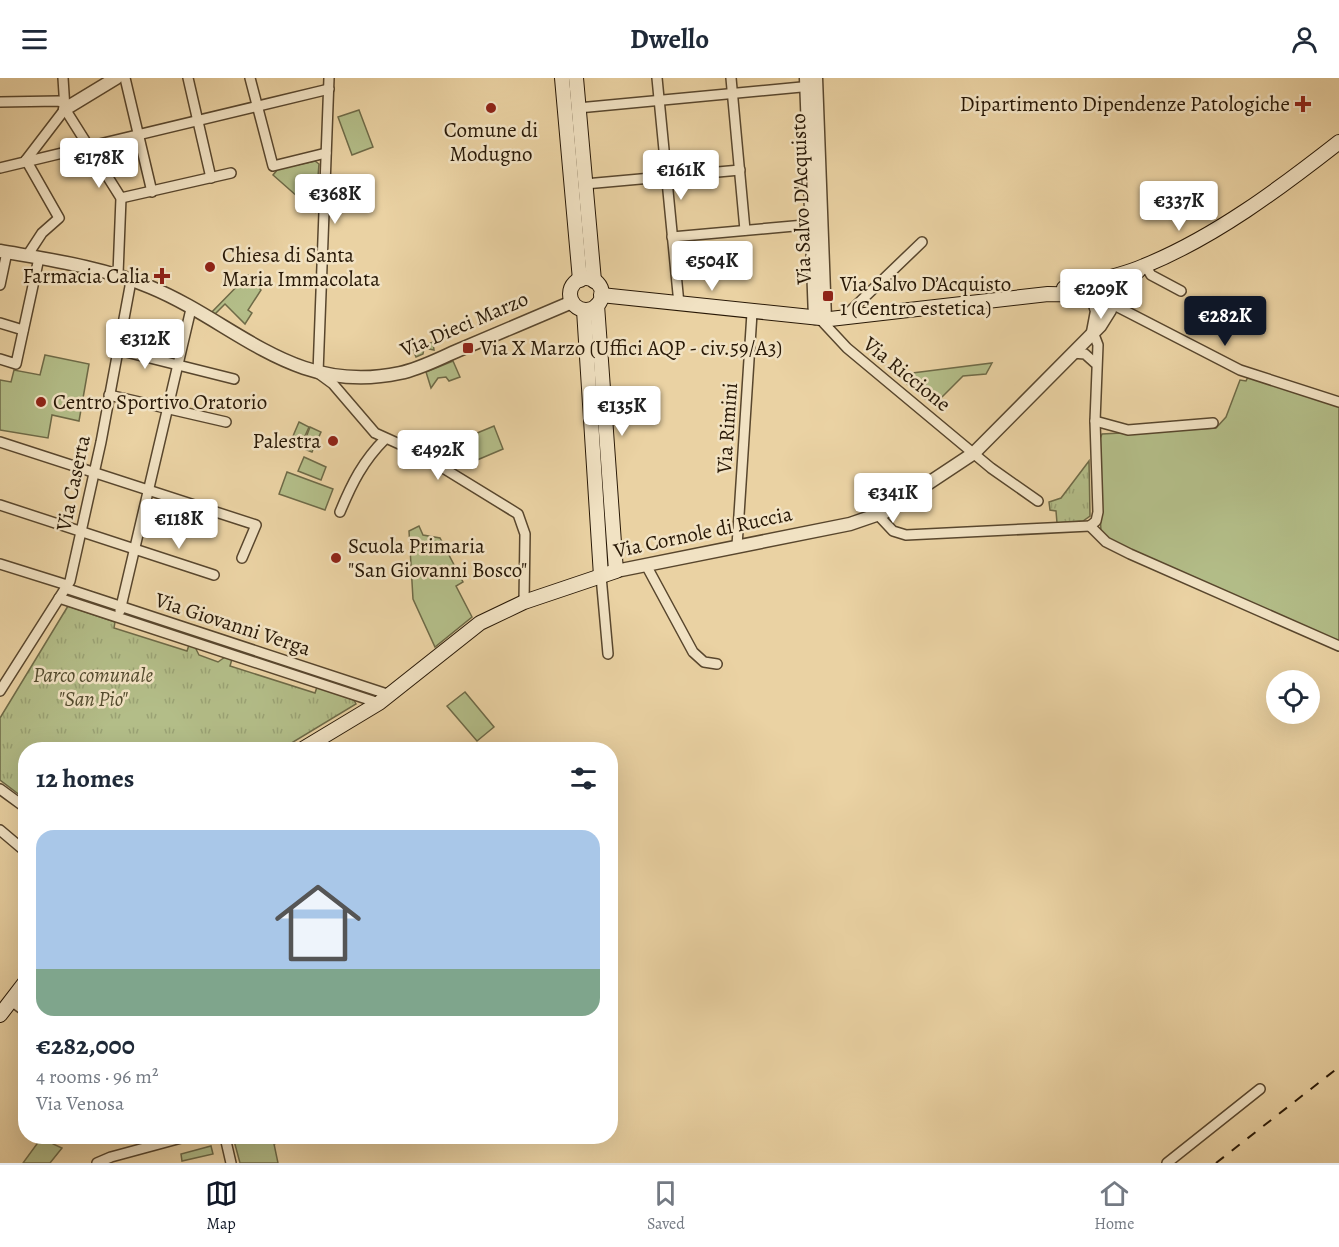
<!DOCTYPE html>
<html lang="en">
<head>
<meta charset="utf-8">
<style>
	body { margin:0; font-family:Alegreya,serif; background:#f6f6f7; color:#1f2937; height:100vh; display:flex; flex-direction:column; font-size:22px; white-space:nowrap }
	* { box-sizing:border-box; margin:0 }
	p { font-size:20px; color:#747a83 }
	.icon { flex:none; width:33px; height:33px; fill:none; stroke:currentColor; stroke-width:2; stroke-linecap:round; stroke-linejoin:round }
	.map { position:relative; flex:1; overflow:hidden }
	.side { position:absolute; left:18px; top:664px; width:600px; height:402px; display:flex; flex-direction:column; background:#fff; border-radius:24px; box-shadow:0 6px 24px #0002 }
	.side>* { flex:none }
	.controls { position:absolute; left:1266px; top:592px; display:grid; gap:12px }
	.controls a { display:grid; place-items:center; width:54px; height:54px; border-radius:50%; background:#fff; box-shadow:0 6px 24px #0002; font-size:30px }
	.price { position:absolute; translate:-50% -51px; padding:0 14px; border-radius:6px; background:#fff; color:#222; font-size:20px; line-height:39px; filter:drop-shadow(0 2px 3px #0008) }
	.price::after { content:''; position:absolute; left:50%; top:36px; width:18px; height:14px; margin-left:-9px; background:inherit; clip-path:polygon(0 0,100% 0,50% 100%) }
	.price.on { background:#111827; color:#fff }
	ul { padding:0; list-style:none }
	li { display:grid; align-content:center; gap:12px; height:318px; padding:0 18px }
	li span { display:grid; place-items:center; height:186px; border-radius:18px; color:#555 }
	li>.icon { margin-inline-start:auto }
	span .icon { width:108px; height:108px; fill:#fffc; stroke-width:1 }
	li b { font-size:26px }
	h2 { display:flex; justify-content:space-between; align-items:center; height:72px; padding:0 18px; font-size:26px }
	header { display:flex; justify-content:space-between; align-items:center; height:78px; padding:0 18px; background:#fff; font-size:27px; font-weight:700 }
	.tab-bar { display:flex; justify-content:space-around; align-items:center; height:84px; border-top:2px solid #e0e1e3; background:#fff; font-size:16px; color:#747a83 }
	.tab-bar a { display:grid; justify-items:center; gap:3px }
	.tab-bar .on { color:#111827 }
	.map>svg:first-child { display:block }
	.green { fill:#b3bd88; stroke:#6e6a47; stroke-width:1.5 }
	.park { fill:url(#park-tufts); stroke:#6e6a47; stroke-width:1.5 }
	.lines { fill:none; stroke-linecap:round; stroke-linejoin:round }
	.minor-casing { stroke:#58462d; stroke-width:12 }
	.tertiary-casing { stroke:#58462d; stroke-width:15 }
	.secondary-casing { stroke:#281806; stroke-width:16 }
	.minor { stroke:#f1e2c3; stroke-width:9 }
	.tertiary { stroke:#f1e2c3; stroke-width:12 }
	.secondary { stroke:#f1e2c3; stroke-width:14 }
	.rail { stroke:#281806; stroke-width:2; stroke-dasharray:10 10; stroke-linecap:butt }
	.poi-dot { fill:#8f2418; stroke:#f1e2c3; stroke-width:2 }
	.labels { text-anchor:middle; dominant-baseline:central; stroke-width:5; stroke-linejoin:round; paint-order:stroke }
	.poi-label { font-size:21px; fill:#281806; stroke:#f1e2c3; text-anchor:start }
	.street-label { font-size:21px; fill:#281806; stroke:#f1e2c3 }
	.park-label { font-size:21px; font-style:italic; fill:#524a2d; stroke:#f1e2c3 }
</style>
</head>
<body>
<header><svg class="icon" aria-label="menu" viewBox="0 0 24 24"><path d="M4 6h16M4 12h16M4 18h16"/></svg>Dwello<svg class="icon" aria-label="person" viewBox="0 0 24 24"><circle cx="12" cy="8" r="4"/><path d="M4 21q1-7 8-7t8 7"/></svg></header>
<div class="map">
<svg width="1339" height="1085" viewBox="0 0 1339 1085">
	<defs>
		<pattern id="park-tufts" width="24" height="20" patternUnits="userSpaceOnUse" patternTransform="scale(1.5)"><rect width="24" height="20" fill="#b3bd88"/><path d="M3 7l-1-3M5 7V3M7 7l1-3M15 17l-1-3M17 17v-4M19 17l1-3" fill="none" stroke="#9aa274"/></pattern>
	</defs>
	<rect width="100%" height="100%" fill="#ead2a3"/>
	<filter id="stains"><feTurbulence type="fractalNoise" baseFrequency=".00333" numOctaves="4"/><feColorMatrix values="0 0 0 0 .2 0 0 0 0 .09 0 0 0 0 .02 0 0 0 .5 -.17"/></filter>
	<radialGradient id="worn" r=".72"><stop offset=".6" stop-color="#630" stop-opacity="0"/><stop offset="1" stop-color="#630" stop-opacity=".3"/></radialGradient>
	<g class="green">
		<polygon points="359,32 373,69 352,77 338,39"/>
		<polygon points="315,83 319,86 315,134 273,97 278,91"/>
		<polygon points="248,197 261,212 248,232 252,235 245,246 225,226 213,238 210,236"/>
		<polygon points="433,264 434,272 424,270 423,276 416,279 413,272"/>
		<polygon points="45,277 89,286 79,343 52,337 48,360 0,352 0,302 11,304 14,292 40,297"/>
		<polygon points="453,283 460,299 449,303 446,299 438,300 431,310 426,294"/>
		<polygon points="992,285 986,296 963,298 940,321 940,333 896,297"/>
		<polygon points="1250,295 1339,323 1339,563 1216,513 1111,463 1101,454 1097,368 1102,356 1216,350 1226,339 1240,302 1246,303"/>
		<polygon points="299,344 309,349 300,369 290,365"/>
		<polygon points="494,348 503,371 463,388 453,365"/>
		<polygon points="310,349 321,354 312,374 302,370"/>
		<polygon points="304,379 326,389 321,402 298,393"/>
		<polygon points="287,394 333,411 325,432 279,416"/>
		<polygon points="419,448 423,457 440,460 463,504 456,508 472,539 435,569 413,521 409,453"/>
		<polygon points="465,614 494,649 477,663 447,628"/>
		<polygon points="42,1059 49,1059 53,1066 62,1070 50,1085 23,1085"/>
		<polygon points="233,1059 276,1059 277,1065 274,1066 278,1085 240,1085"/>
		<polygon points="211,1068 213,1076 182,1083 181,1076"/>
	</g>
	<g class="park">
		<polygon points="1089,383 1090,438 1083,443 1057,445 1056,433 1050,432 1049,424 1061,420"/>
		<polygon points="68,528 115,544 114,550 187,573 189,567 195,569 199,577 218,584 225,579 232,581 230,588 315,615 317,609 354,622 356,626 280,672 26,672 25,721 0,702 0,640"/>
	</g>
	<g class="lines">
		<defs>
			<g id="minor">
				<polyline points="63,0 65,31 121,120 118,196"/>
				<polyline points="125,0 152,114"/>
				<polyline points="188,0 211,100"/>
				<polyline points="250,0 273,88 326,75"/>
				<polyline points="329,0 318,295 333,306 375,355 417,374 518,436 525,456 524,524"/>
				<polyline points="657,0 679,226"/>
				<polyline points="731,0 745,152"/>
				<polyline points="0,24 59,23 64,26"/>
				<polyline points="578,30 812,8"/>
				<polyline points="26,82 59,140 42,155 27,178"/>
				<polyline points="26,82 65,31"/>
				<polyline points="0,90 329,11"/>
				<polyline points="585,106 740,92"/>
				<polyline points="121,120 231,95"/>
				<polyline points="672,159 816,146"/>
				<polyline points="1145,187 1151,197 1181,213"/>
				<polyline points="0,207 7,174"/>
				<polyline points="1110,225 1240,292 1339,324"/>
				<polyline points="843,240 922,164"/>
				<polyline points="820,241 847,270 991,390 1038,423"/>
				<polyline points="0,245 23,252"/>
				<polyline points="118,272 234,301"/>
				<polyline points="1072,275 1085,276 1095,285"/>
				<polyline points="0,281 16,286 39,180"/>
				<polyline points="109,317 226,344"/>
				<polyline points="1095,343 1128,352 1213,345"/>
				<polyline points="0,364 256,447 242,480"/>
				<polyline points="0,427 214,497"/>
				<path d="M340,434c12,-29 23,-51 45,-73"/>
				<polyline points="878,437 893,453 906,457 1090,448"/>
				<polyline points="1090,448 1106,464 1130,476 1339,568"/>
				<polyline points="1090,448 1096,443 1098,434 1095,343 1098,267 1093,254"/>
				<polyline points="737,468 752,235"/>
				<polyline points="0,486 67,507"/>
				<polyline points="646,487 693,574 704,584 717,586"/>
				<polyline points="601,498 608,576"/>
				<polyline points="65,510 390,617"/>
				<polyline points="59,520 379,625"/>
				<polyline points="120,533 191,231"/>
				<polyline points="0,613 70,503 101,364 131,203"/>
				<polyline points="0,711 26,730"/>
				<polyline points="0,752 26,774"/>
				<polyline points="10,922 26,934"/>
				<polyline points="225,1059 231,1085"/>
				<polyline points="97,1085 111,1079 185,1059"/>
				<polyline points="1167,1085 1260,1011"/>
			</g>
			<g id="tertiary">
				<polyline points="806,0 815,240"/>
				<polyline points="816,0 825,241"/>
				<polyline points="65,31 116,0"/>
				<path d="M0,173c51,9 102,16 150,36 87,36 144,109 250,86 20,-4 40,-15 59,-23 38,-16 75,-32 113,-48"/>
				<polyline points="1093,254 1097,233 1094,224"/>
				<polyline points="616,493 850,446 885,434 974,375 1100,248 1110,232 1110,225"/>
			</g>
			<g id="secondary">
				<polyline points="562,0 580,202"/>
				<polyline points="576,0 594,203"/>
				<circle cx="586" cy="216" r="16"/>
				<path d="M1064,210c26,-6 55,-11 80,-22 71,-29 135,-77 195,-124"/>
				<path d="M1091,211l3,13 12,2c13,-6 22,-24 33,-34"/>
				<polyline points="601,217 830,241 1048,216 1091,217"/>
				<polyline points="584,232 601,498"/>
				<polyline points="301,672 379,625 480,545 524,524 616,493 597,227"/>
				<polyline points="0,937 26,903"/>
			</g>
		</defs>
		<use href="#minor" class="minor-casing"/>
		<use href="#tertiary" class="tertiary-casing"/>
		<use href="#secondary" class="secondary-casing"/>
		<use href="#minor" class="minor"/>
		<use href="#tertiary" class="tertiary"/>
		<use href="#secondary" class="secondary"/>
		<polyline class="rail" points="1216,1085 1339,989"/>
	</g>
	<g class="poi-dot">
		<path d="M1300 17h6v6h6v6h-6v6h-6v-6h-6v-6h6z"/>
		<circle cx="491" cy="30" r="6"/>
		<circle cx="210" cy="189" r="6"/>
		<path d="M159 189h6v6h6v6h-6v6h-6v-6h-6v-6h6z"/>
		<rect x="822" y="212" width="12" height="12" rx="3"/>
		<rect x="462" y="264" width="12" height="12" rx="3"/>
		<circle cx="41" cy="324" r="6"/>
		<circle cx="333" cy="363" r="6"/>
		<circle cx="336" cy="480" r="6"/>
	</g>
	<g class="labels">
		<g class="poi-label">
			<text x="1290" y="26" text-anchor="end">Dipartimento Dipendenze Patologiche</text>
			<text x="491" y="52" text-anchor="middle">Comune di<tspan x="491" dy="24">Modugno</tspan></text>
			<text x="222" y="177">Chiesa di Santa<tspan x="222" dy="24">Maria Immacolata</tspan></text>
			<text x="150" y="198" text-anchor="end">Farmacia Calia</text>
			<text x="840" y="206">Via Salvo D’Acquisto<tspan x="840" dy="24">1 (Centro estetica)</tspan></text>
			<text x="480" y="270">Via X Marzo (Uffici AQP - civ.59/A3)</text>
			<text x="53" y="324">Centro Sportivo Oratorio</text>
			<text x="321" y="363" text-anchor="end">Palestra</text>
			<text x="348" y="468">Scuola Primaria<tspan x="348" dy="24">"San Giovanni Bosco"</tspan></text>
		</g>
		<g class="street-label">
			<text transform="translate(801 121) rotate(-92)">Via Salvo D'Acquisto</text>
			<text transform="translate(464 246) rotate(-23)">Via Dieci Marzo</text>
			<text transform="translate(907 296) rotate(39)">Via Riccione</text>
			<text transform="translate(727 350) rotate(-86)">Via Rimini</text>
			<text transform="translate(73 405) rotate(-78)">Via Caserta</text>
			<text transform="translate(703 454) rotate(-12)">Via Cornole di Ruccia</text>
			<text transform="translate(233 546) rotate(18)">Via Giovanni Verga</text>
		</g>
		<g class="park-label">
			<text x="93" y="597">Parco comunale<tspan x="93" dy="24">"San Pio"</tspan></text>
		</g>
	</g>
	<rect width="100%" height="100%" filter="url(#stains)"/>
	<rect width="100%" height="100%" fill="url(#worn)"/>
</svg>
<div class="controls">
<a><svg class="icon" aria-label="locate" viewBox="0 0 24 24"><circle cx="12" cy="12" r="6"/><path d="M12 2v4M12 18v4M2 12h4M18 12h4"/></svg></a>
</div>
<b class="price" style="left:99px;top:111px">€178K</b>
<b class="price" style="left:681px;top:123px">€161K</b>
<b class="price" style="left:335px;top:147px">€368K</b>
<b class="price" style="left:1179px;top:154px">€337K</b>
<b class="price" style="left:712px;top:214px">€504K</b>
<b class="price" style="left:1101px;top:242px">€209K</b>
<b class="price on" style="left:1225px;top:269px">€282K</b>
<b class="price" style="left:145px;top:292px">€312K</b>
<b class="price" style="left:622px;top:359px">€135K</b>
<b class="price" style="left:438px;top:403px">€492K</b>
<b class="price" style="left:893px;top:446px">€341K</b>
<b class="price" style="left:179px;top:472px">€118K</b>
<section class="side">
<h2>12 homes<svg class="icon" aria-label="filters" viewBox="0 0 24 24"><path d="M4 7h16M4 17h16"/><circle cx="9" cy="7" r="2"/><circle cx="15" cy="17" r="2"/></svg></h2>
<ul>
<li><span style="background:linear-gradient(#a9c7e8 75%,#7fa58c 0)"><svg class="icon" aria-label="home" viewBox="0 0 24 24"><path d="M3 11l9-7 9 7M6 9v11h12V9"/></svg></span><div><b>€282,000</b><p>4 rooms · 96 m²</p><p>Via Venosa</p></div></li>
</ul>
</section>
</div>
<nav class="tab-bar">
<a class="on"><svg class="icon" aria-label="map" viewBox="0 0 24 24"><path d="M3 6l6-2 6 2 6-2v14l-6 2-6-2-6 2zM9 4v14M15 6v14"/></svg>Map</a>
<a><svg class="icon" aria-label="saved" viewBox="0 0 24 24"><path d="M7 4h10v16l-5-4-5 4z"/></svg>Saved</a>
<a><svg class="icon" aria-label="home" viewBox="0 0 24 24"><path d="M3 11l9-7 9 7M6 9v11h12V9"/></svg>Home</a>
</nav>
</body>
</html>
